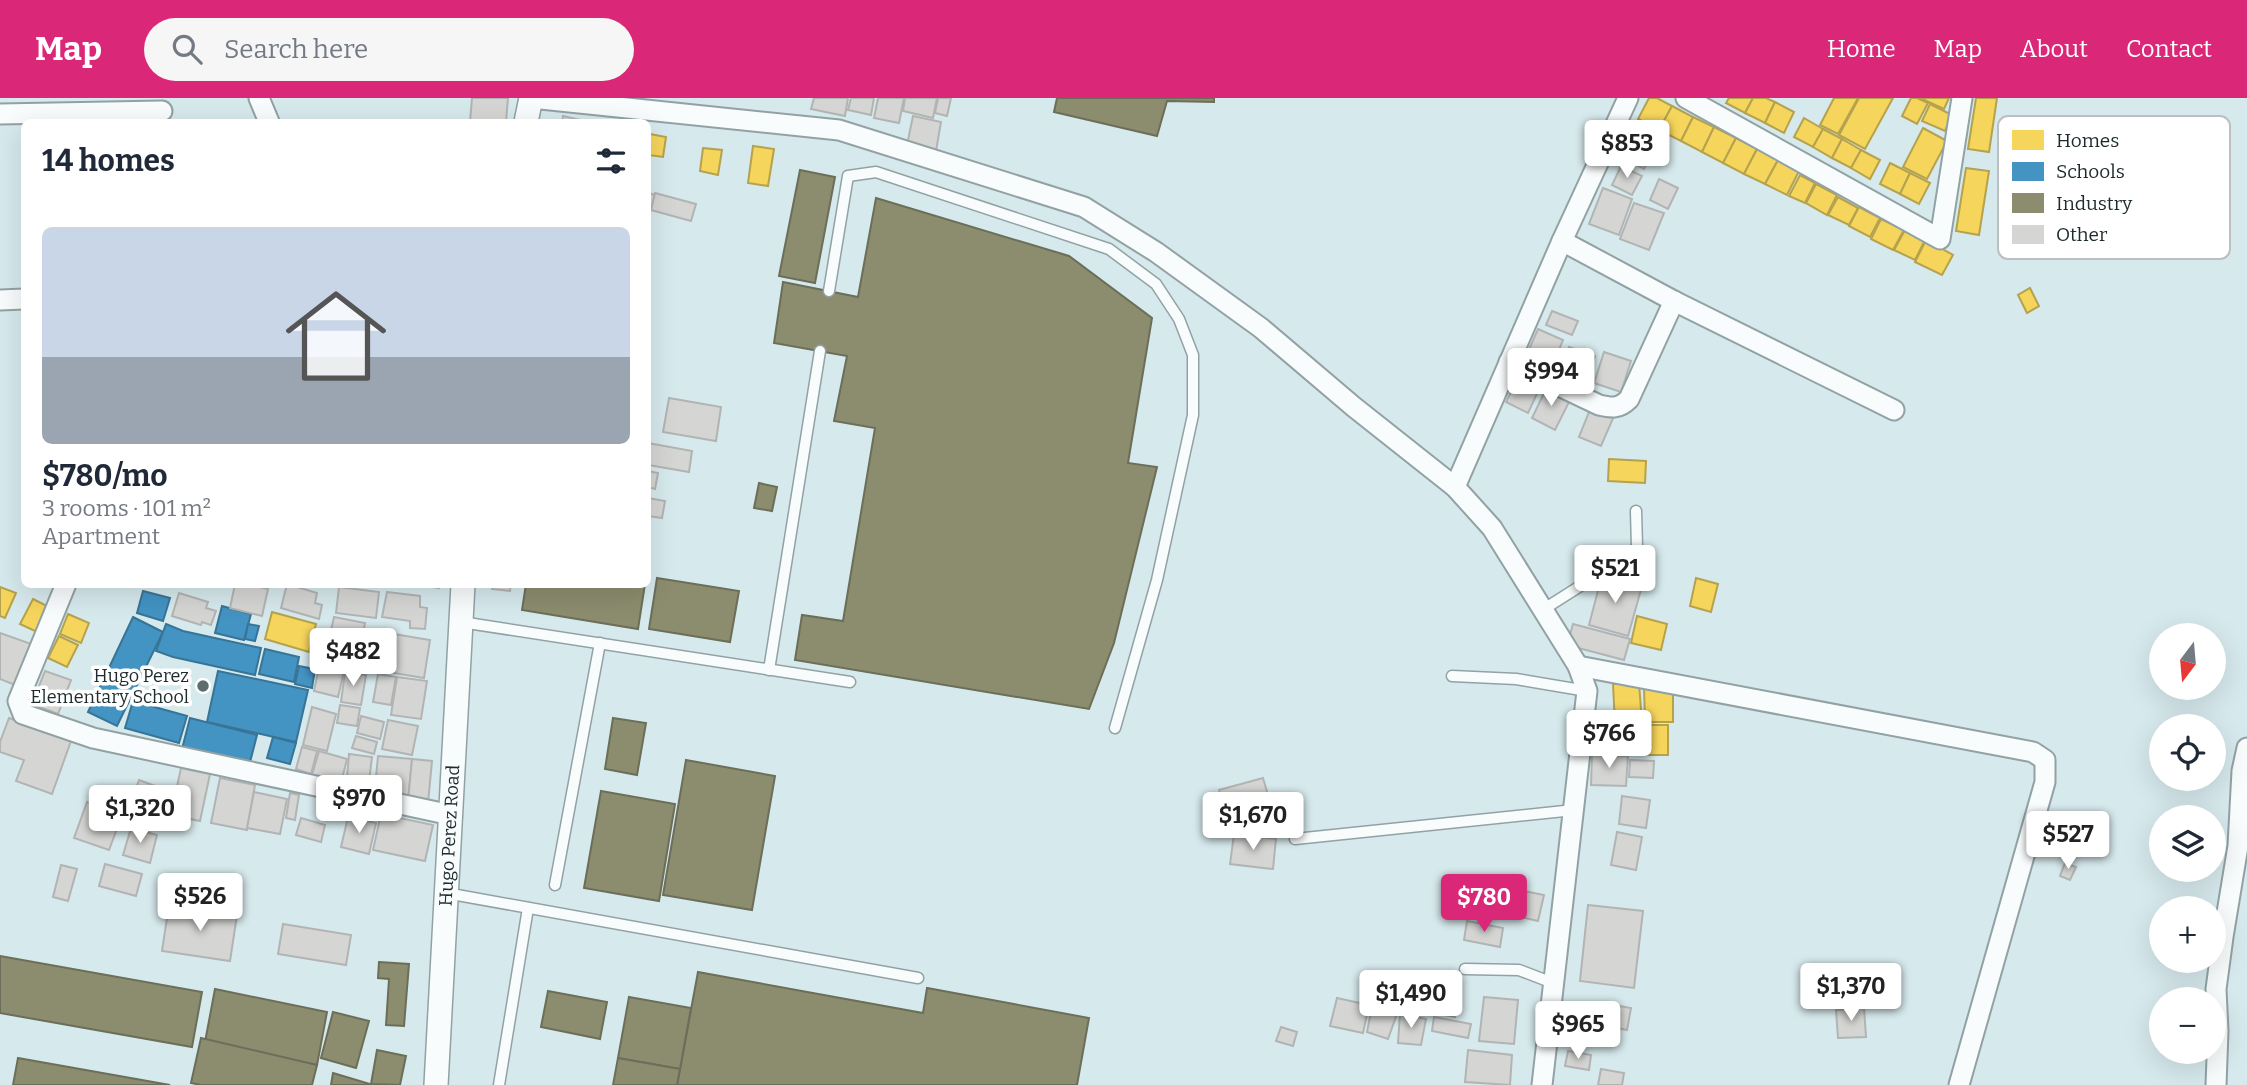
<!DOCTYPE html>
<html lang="en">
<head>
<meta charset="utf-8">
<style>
	body { margin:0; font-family:Bitter,serif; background:#f6f6f7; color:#1f2937; height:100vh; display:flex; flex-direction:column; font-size:26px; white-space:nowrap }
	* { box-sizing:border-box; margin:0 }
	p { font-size:23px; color:#747a83 }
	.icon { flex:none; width:38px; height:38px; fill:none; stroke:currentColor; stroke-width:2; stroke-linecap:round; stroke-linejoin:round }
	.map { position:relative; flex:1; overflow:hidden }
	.details { position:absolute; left:21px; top:21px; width:630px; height:469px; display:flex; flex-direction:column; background:#fff; border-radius:10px; box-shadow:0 7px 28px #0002 }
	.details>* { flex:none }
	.needle { width:46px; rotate:196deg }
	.controls { position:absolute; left:2149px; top:525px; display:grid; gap:14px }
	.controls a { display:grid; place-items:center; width:77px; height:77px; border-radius:50%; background:#fff; box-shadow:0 7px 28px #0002; font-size:35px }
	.price { position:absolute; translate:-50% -60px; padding:0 16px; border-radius:7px; background:#fff; color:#222; font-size:23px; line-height:46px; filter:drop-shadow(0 2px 4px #0008) }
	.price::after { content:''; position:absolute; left:50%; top:42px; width:21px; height:16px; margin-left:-10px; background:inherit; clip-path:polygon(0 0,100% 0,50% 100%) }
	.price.active { background:#db2777; color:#fff }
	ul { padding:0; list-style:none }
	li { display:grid; align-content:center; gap:14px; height:371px; padding:0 21px }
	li+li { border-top:2px solid #e0e1e3 }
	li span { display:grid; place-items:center; height:217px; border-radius:10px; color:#555 }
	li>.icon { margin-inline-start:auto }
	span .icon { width:126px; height:126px; fill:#fffc; stroke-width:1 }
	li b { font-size:30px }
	h2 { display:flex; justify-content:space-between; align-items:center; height:84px; padding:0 21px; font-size:30px }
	header { display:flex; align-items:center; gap:42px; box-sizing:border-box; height:98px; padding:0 35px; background:#db2777; color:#fff }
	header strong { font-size:33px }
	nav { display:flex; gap:38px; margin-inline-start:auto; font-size:24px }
	.search { width:490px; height:63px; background:#f6f6f7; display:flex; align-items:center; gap:18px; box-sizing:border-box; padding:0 24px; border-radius:38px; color:#747a83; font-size:26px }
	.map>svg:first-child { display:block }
	.homes { fill:#f6d55c; stroke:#b5a24e; stroke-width:2 }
	.schools { fill:#4393c3; stroke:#387496; stroke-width:2 }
	.industry { fill:#8c8c6e; stroke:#6b6f5a; stroke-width:2 }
	.building { fill:#d5d5d4; stroke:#b2b4b4; stroke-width:2 }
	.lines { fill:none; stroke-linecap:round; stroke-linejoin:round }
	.service-casing { stroke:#92a2a4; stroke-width:13 }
	.minor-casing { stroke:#92a2a4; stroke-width:23 }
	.tertiary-casing { stroke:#92a2a4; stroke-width:26 }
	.service { stroke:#f9fcfc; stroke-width:10 }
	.minor { stroke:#f9fcfc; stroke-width:19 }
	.tertiary { stroke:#f9fcfc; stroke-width:23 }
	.poi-dot { fill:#5e6e70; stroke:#fff; stroke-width:2.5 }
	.labels { text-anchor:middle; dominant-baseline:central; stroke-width:7; stroke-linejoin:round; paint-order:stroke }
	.poi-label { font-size:18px; fill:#1d2b2d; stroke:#fff; text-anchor:end }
	.street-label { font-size:18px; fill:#1d2b2d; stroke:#fff }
	.key { fill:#fff; stroke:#bbbfc0; stroke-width:2 }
	.key-label { font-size:19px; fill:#1d2b2d }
</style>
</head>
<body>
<header>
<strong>Map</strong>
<div class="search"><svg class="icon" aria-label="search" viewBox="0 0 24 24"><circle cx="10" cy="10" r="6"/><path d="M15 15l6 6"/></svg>Search here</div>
<nav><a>Home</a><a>Map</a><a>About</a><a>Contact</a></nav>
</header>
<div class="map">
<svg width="2247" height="987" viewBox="0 0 2247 987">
	<rect width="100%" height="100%" fill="#d6e9ec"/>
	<g class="homes">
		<polygon points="1649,0 1657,0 1672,8 1659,32 1638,21"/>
		<polygon points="1729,0 1753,0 1745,15 1726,5"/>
		<polygon points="1753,0 1766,0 1775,4 1765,25 1745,15"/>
		<polygon points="1834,0 1858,0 1838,36 1820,27"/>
		<polygon points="1859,0 1893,0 1865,51 1839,37"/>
		<polygon points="1911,0 1917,0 1928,5 1917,26 1902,18"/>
		<polygon points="1920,0 1949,0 1944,11"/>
		<polygon points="1976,0 1997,0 1989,54 1968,51"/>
		<polygon points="1775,4 1794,14 1784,35 1765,25"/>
		<polygon points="1930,6 1952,17 1945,33 1922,23"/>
		<polygon points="1672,8 1693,19 1681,43 1659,32"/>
		<polygon points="1693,19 1714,29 1702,54 1681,43"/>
		<polygon points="1804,20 1823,31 1813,49 1794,39"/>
		<polygon points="1714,29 1736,40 1723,65 1702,54"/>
		<polygon points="1923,30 1947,43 1927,81 1903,69"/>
		<polygon points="1823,31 1842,41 1832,60 1813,49"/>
		<polygon points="650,36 666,39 663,59 648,57"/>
		<polygon points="1736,40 1757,51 1744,76 1723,65"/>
		<polygon points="1842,41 1861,52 1851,70 1832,60"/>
		<polygon points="753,48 774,51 768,88 748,85"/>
		<polygon points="703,50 722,52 718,77 700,73"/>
		<polygon points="1757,51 1778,62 1765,86 1744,76"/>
		<polygon points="1861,52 1880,62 1870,81 1851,70"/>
		<polygon points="1778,62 1799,73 1787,97 1765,86"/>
		<polygon points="1890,65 1910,75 1900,96 1880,86"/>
		<polygon points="1966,70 1989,73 1979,137 1956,133"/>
		<polygon points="1910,75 1930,85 1919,106 1900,96"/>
		<polygon points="1800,77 1815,85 1805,105 1789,98"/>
		<polygon points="1816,86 1837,97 1827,117 1806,105"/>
		<polygon points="1838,99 1858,110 1849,127 1828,117"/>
		<polygon points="1859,109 1880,120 1870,139 1849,128"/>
		<polygon points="1881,121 1904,132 1893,152 1871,141"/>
		<polygon points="1905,132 1925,142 1915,162 1894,152"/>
		<polygon points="1926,142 1953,157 1942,177 1915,164"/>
		<polygon points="2030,190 2039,208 2027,215 2018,197"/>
		<polygon points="1609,361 1646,363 1645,385 1608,383"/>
		<polygon points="1696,480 1718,486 1711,514 1690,508"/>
		<polygon points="0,489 16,495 5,520 0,518"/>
		<polygon points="33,501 49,509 37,534 20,526"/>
		<polygon points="272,514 316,526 309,554 265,541"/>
		<polygon points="68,516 89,525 81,545 60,536"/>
		<polygon points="1637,518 1667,526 1661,552 1631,545"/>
		<polygon points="59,538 78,547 67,569 48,560"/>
		<polygon points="1639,585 1642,625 1615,626 1613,586"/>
		<polygon points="1644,588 1673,588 1673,624 1645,624"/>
		<rect x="1646" y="627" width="22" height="30"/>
		<polygon points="1637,629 1638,653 1605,654 1604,630"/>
	</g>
	<g class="schools">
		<polygon points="143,493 170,500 163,523 137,515"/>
		<polygon points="222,508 251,516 244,542 215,535"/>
		<polygon points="133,519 163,534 117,628 88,614"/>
		<polygon points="166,526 183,533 261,550 255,577 173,559 156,553"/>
		<polygon points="248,526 259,528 255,543 245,541"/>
		<polygon points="265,551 299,559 294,584 259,576"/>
		<polygon points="299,568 315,571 312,590 295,586"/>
		<polygon points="218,573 308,592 296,644 207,624"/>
		<polygon points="133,603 187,618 179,645 125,630"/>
		<polygon points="190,620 257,637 249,668 182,651"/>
		<polygon points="273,639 296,645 290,666 267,660"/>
	</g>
	<g class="industry">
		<polygon points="1057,0 1214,0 1214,4 1167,3 1157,38 1054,14"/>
		<polygon points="800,72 835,79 815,185 779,178"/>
		<polygon points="876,100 1069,158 1152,220 1128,365 1157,369 1114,545 1089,611 795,562 802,517 843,523 875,330 834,323 847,258 774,245 783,184 858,199"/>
		<polygon points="759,385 777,389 772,413 754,410"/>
		<polygon points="657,480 739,493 730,544 649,531"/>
		<polygon points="526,486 645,486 638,531 522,512"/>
		<polygon points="613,620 646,625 637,677 605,671"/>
		<polygon points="686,662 775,678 752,812 663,797"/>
		<polygon points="601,693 675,706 659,803 584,790"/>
		<polygon points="0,858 202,894 192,949 0,915"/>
		<polygon points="379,864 409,866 404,928 386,927 389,881 378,880"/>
		<polygon points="698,874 923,915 927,890 1089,920 1077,987 677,987"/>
		<polygon points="215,891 327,914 317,967 205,944"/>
		<polygon points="548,893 607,904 600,941 541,929"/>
		<polygon points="629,899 691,910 680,971 618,960"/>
		<polygon points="333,914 369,923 356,970 321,960"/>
		<polygon points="201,940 317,967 312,987 201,987 191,985"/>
		<polygon points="377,952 406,958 400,987 371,986"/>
		<polygon points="18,960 170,987 13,987"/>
		<polygon points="618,960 680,971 677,987 613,987"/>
		<polygon points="333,975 373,987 331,987"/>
	</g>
	<g class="building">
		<polygon points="472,0 508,0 506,24 470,24"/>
		<polygon points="814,0 848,0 845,18 811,11"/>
		<polygon points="851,0 874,0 871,17 848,12"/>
		<polygon points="878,0 904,0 899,25 874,20"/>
		<polygon points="905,0 937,0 933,20 903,13"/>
		<polygon points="938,0 951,0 947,18 935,15"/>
		<polygon points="563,18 589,24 562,24"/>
		<polygon points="913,18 941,24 936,53 907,47"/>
		<polygon points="1628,39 1654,53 1644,71 1618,57"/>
		<polygon points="1621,68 1642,78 1632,97 1612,87"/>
		<polygon points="1659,81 1678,90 1668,111 1650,102"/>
		<polygon points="1603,90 1632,101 1619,137 1589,126"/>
		<polygon points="648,95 655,97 651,112 648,111"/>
		<polygon points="655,95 696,106 691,123 651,112"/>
		<polygon points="1634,105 1664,115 1649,152 1620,141"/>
		<polygon points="1552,213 1578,223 1572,237 1546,227"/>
		<polygon points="1538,231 1563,242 1550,274 1524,263"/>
		<polygon points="1569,249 1595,258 1585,287 1559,278"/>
		<polygon points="1604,254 1631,263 1621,294 1594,285"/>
		<polygon points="1520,276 1541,287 1528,315 1506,304"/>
		<polygon points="1547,289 1571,300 1555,332 1532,320"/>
		<polygon points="669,300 721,309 716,343 663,334"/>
		<polygon points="1591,309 1614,318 1601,348 1579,339"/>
		<polygon points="648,345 692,353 689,374 648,367"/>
		<polygon points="648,373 658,375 655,391 648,389"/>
		<polygon points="648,400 665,403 662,420 648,418"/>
		<polygon points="1602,477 1642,488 1628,538 1589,527"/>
		<polygon points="235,486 247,486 268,491 262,518 230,510"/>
		<polygon points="287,486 317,495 315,505 322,507 319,521 281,510"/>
		<polygon points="412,486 439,486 439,490"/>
		<polygon points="493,486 511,486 510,493 492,491"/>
		<polygon points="339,489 379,494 376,520 336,515"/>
		<polygon points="387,494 420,498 420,509 427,510 425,531 410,530 410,523 382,519"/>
		<polygon points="179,495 208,504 206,510 216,513 211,527 202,524 201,527 172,518"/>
		<polygon points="334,519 365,525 360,552 328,546"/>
		<polygon points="1573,526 1630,541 1624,562 1567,547"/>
		<polygon points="368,533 376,534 370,570 361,569"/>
		<polygon points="376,533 430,542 424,580 370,571"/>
		<polygon points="0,535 37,548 20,589 0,581"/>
		<polygon points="321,559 346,564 338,599 314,593"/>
		<polygon points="45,573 71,582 58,616 32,606"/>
		<polygon points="345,574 366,577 361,607 341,604"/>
		<polygon points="378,576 396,579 391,607 373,604"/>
		<polygon points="397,579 427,583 421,621 391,617"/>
		<polygon points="340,607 360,610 357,628 337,625"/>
		<polygon points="312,609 336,616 327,653 303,647"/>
		<polygon points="361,618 384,624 380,641 357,635"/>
		<polygon points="9,620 71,643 52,696 16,683 24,662 0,654 0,644"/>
		<polygon points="388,622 418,628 412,657 382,651"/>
		<polygon points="356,638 377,644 374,656 352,650"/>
		<polygon points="302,649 317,653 311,676 296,671"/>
		<polygon points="319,653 347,661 341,685 312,677"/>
		<polygon points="349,656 372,659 368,692 346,690"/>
		<polygon points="1592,657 1628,658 1626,688 1591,687"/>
		<polygon points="378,658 412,661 408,703 374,700"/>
		<polygon points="412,661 432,663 428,705 408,703"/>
		<polygon points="1630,662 1654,663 1653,680 1629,679"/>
		<polygon points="181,670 210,676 200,723 171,717"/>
		<polygon points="220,680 255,687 247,732 211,725"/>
		<polygon points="1263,680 1272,711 1227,724 1219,692"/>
		<polygon points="139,682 174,695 161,732 126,719"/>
		<polygon points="254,694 287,701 280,736 247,730"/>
		<polygon points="290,695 299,697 295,722 286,720"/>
		<polygon points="1622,698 1650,702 1646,730 1619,726"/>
		<polygon points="87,704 122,717 109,752 74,740"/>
		<polygon points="381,716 433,727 425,763 373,752"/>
		<polygon points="348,719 376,725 369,756 341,749"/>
		<polygon points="301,720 325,727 321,744 296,737"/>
		<polygon points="131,730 157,737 150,765 123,757"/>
		<polygon points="1617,734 1642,739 1636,772 1611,767"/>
		<polygon points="1234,736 1276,741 1273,771 1230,766"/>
		<polygon points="2065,765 2076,769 2070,782 2060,778"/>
		<polygon points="105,766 142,776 136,798 99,788"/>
		<polygon points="61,767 77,771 68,803 53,799"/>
		<polygon points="1505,789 1544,797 1538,823 1499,814"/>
		<polygon points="169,807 237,817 230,863 162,853"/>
		<polygon points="1588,807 1643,813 1634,890 1580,883"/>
		<polygon points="1467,823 1503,830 1500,849 1464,842"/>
		<polygon points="283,826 351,837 346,867 278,856"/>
		<polygon points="1431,884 1461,889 1455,919 1425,913"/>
		<polygon points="1394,885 1422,891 1416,915 1389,909"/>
		<polygon points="1484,899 1518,902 1514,946 1479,943"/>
		<polygon points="1337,900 1369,907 1363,935 1330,928"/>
		<polygon points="1602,905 1631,910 1627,932 1597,926"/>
		<polygon points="1372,908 1398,913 1388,941 1367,934"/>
		<polygon points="1864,910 1866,939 1838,940 1836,912"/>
		<polygon points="1400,916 1426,921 1421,947 1398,945"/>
		<polygon points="1434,919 1471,926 1468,940 1432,933"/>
		<polygon points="1281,929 1297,934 1293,948 1276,943"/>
		<polygon points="1468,952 1512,957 1510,987 1465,984"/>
		<polygon points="1568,953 1591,957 1589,972 1565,968"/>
		<polygon points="1601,971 1624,975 1622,987 1598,987"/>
	</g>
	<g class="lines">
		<defs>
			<g id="service">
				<polyline points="829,193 848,78 876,74 1109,151 1156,186 1179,221 1193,257 1193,317 1157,482 1115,630"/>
				<polyline points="1544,511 1626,459 1637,449 1636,413"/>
				<polyline points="461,524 850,584"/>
				<polyline points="769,572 820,253"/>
				<polyline points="1452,578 1516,581 1587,593"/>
				<polyline points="1295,741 1574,712"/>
				<polyline points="555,787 600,545"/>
				<polyline points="446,795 918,880"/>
				<polyline points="1465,871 1519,872 1553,885"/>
				<polyline points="499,987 528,810"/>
			</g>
			<g id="minor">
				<polyline points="259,0 269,24"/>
				<polyline points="531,0 839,32 1084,109 1156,154 1261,230 1354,309 1455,389 1492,430 1578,568 1587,593 1542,987"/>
				<polyline points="1686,0 1940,141 1962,0"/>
				<polyline points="0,16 162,13"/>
				<polyline points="1562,143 1674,203 1894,312"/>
				<polyline points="0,202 24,201"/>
				<path d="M1509,264l90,43c13,3 20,4 30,-6l45,-98"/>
				<polyline points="1455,389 1562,143 1628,0"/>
				<polyline points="66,486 18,603 23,616 93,640 451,717"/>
				<polyline points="1578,568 2033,654 2045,662 2045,684 1959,987"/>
				<polyline points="2216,987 2218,933 2216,891 2223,839 2238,748 2242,673 2247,650"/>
			</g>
			<g id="tertiary">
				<polyline points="526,24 531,0"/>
				<path id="s1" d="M436,987l27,-501"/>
			</g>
		</defs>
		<use href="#service" class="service-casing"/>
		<use href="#minor" class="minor-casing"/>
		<use href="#tertiary" class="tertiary-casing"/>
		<use href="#service" class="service"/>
		<use href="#minor" class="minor"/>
		<use href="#tertiary" class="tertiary"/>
	</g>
	<circle class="poi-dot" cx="203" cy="588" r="7"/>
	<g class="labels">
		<g class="poi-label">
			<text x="189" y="578">Hugo Perez<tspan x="189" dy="21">Elementary School</tspan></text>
		</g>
		<g class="street-label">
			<text stroke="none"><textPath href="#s1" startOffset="250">Hugo Perez Road</textPath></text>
		</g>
	</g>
	<rect x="1998" y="18" width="232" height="143" rx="10" class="key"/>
	<rect x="2012" y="32" width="32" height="20" fill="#f6d55c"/>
	<rect x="2012" y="64" width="32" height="19" fill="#4393c3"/>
	<rect x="2012" y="95" width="32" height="20" fill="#8c8c6e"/>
	<rect x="2012" y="127" width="32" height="19" fill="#d5d5d4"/>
	<g class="key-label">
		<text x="2056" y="49">Homes</text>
		<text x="2056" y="80">Schools</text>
		<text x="2056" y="112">Industry</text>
		<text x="2056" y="143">Other</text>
	</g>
</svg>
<div class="controls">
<a><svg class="needle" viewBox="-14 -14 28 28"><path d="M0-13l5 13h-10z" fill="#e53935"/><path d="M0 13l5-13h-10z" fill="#747a83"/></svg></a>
<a><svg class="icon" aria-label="locate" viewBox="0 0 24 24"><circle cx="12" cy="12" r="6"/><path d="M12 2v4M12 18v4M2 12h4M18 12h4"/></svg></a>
<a><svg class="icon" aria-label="layers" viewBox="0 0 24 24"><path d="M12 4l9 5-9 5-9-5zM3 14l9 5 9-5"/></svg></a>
<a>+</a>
<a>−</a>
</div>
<b class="price" style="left:1627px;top:82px">$853</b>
<b class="price" style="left:1551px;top:310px">$994</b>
<b class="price" style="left:1615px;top:507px">$521</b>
<b class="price" style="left:353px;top:590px">$482</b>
<b class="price" style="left:1609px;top:672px">$766</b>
<b class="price" style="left:359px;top:737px">$970</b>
<b class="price" style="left:140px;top:747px">$1,320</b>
<b class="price" style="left:1253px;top:754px">$1,670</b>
<b class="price" style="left:2068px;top:773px">$527</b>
<b class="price" style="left:200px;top:835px">$526</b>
<b class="price active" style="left:1484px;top:836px">$780</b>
<b class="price" style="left:1851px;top:925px">$1,370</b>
<b class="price" style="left:1411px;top:932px">$1,490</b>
<b class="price" style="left:1578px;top:963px">$965</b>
<section class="details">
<h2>14 homes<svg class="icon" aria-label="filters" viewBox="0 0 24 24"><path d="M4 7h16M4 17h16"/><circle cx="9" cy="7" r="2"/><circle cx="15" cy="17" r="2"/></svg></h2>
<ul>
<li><span style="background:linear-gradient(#c9d6e8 60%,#9aa5b1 0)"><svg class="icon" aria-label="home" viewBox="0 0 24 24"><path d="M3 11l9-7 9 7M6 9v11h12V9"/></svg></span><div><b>$780/mo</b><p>3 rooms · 101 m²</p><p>Apartment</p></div></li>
</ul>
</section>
</div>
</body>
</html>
